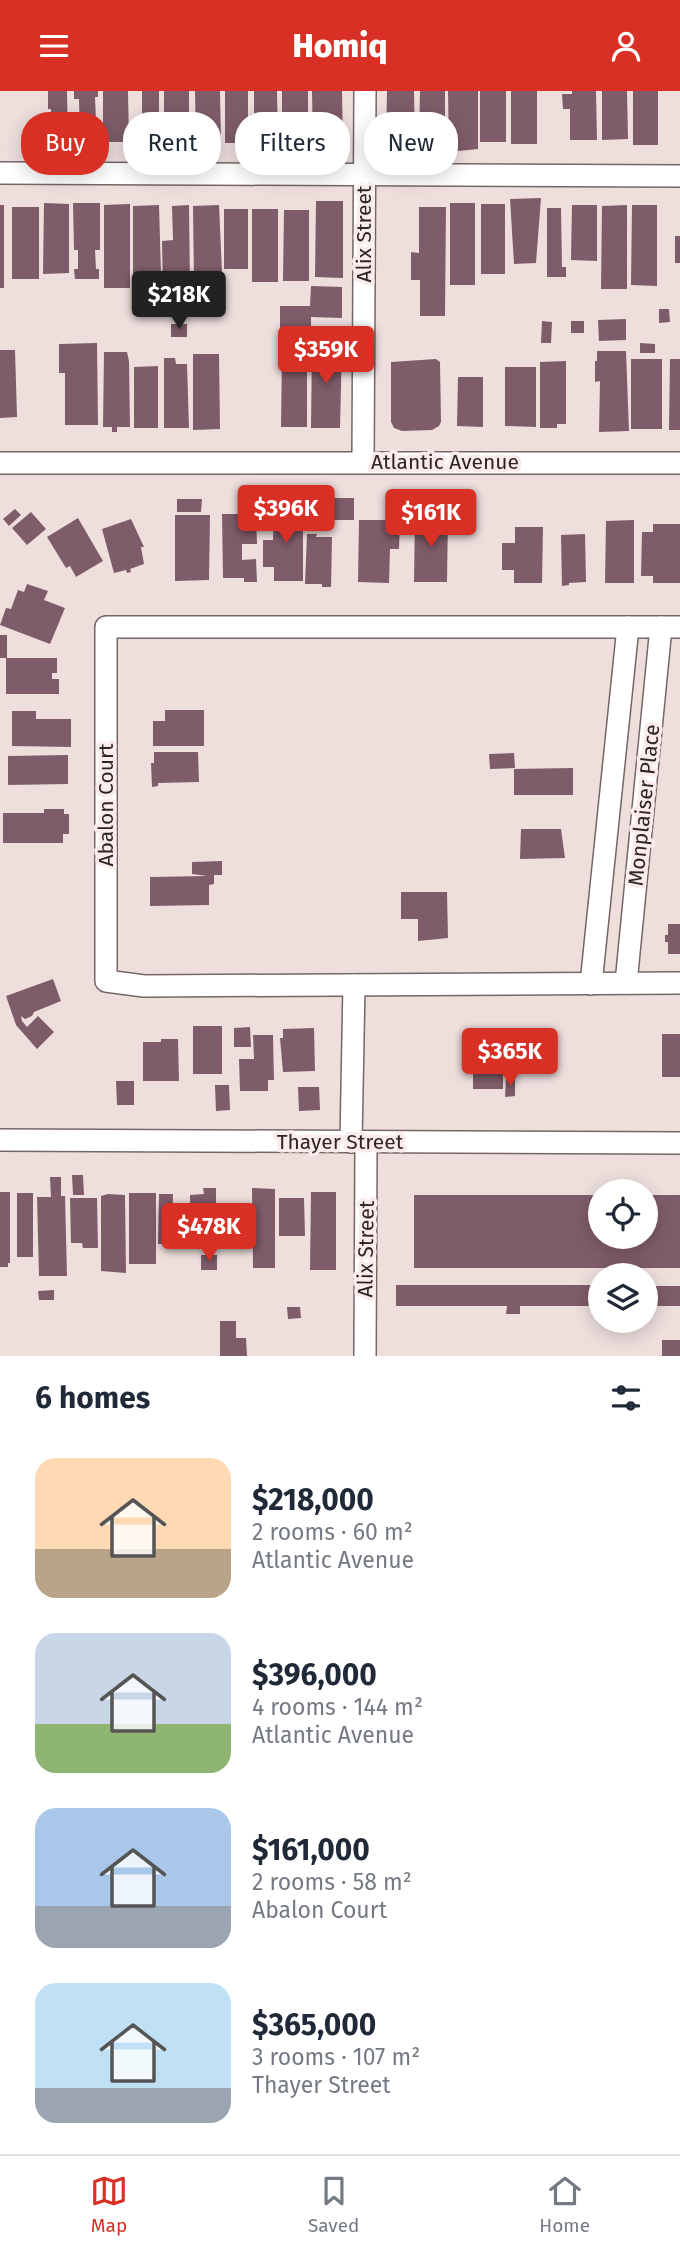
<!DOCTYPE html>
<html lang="en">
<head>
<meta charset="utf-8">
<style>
	body { margin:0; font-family:"Fira Sans",sans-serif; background:#f6f6f7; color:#1f2937; height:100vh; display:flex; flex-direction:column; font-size:26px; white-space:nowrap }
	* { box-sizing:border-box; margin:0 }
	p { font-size:23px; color:#747a83 }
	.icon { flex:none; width:38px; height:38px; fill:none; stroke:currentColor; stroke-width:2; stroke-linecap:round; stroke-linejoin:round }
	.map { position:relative; height:1265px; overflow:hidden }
	.side { display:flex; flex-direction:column; background:#fff; flex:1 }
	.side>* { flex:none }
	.banner { position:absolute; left:21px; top:21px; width:639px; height:63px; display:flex; gap:14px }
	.fabs { position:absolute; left:588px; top:1088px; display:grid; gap:14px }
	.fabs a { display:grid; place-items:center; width:70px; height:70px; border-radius:50%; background:#fff; box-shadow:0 4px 18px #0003; font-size:35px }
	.price { position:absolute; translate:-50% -60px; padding:0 16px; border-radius:7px; background:#d93025; color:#fff; font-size:23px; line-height:46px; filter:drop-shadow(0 2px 4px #0008) }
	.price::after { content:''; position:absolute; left:50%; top:42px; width:21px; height:16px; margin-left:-10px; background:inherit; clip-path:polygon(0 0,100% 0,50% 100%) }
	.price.on { background:#222; color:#fff }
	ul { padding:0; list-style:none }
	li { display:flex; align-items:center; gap:21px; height:175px; padding:0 35px }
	li span { display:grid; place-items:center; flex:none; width:196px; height:140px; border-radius:21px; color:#555 }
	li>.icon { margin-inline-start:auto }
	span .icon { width:84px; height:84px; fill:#fffc; stroke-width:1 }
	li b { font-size:30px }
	h2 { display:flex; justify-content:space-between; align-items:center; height:84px; padding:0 35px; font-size:30px }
	.chip { padding:0 24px; border-radius:28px; background:#fff; box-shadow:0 4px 18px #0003; font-size:24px; line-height:63px }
	.chip.on { background:#d93025; color:#fff }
	header { display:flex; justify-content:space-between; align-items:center; height:91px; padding:0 35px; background:#d93025; color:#fff; font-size:32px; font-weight:800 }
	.tab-bar { display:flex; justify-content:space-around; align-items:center; height:98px; border-top:2px solid #e0e1e3; background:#fff; font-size:19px; color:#747a83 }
	.tab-bar a { display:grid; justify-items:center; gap:4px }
	.tab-bar .on { color:#d93025 }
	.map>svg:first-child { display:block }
	.building { fill:#7f5c6a }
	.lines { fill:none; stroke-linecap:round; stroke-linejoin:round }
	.minor-casing { stroke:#746766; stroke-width:24 }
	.minor { stroke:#fff; stroke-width:21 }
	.labels { text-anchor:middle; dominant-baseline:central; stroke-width:7; stroke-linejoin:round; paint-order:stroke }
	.street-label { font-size:21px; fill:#2b2525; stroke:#fbeceb }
</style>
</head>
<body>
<header><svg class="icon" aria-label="menu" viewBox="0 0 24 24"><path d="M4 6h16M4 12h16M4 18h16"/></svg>Homiq<svg class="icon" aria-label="person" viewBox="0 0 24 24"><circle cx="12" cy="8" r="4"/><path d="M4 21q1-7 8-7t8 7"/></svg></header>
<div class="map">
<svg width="680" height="1265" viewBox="0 0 680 1265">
	<rect width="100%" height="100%" fill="#eedfdd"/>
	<g class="building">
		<polygon points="48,0 67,0 68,53 52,53 51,18 48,18"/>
		<polygon points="74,0 98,0 98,6 95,6 97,55 80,55 79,8 74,8"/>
		<polygon points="103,0 128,0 129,51 103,51"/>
		<polygon points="142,0 159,0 159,50 142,51"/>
		<rect x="164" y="0" width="25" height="51"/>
		<polygon points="195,0 220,0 221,51 196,52"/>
		<rect x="225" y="0" width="23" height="52"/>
		<polygon points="254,0 277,0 278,52 252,53 251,23 254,23"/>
		<polygon points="282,0 308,0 308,46 282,47"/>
		<polygon points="312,0 342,0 343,52 313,53"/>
		<polygon points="387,0 414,0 415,51 386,50"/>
		<polygon points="420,0 445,0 445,50 419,50"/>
		<polygon points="448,0 478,0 478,58 449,61"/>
		<rect x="480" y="0" width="26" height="51"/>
		<rect x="511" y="0" width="26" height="53"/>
		<polygon points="572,0 596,0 597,49 570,49 570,18 563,18 562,3 572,3"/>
		<polygon points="602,0 627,0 628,48 602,49"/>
		<rect x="633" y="0" width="25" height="54"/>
		<polygon points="541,107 536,172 514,173 510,108"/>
		<polygon points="316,110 343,110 343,187 315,186"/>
		<polygon points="44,112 69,113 69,182 43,183"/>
		<polygon points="73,112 100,112 100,159 95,159 96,178 99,178 99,188 75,188 74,178 78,178 78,159 74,159"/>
		<rect x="450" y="112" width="25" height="82"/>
		<polygon points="130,113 130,197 104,197 104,114"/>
		<rect x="481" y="113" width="24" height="70"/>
		<rect x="0" y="114" width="4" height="83"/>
		<polygon points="159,114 161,183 158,183 158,194 133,194 133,115"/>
		<polygon points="189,114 190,195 175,195 176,205 163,206 162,150 173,149 172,115"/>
		<polygon points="219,114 222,181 218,182 219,193 211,193 212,197 203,198 203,193 194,194 193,115"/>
		<polygon points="572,114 597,114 597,170 571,169"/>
		<polygon points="627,114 627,198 601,198 602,115"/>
		<polygon points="632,114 657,114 657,195 631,194"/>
		<rect x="12" y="116" width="27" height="72"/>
		<polygon points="419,116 446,116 445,225 420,225 420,189 411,189 411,161 419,162"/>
		<polygon points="547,117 561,117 562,176 566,176 566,186 547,186"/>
		<rect x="224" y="118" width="24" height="60"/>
		<rect x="252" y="118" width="26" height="73"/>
		<polygon points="284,119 309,119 309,190 283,190"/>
		<rect x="675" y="145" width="5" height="27"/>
		<polygon points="311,195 342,196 342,227 311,226 311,240 280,240 280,215 310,215"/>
		<polygon points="659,218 669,218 670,231 659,232"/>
		<polygon points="626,228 626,249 599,250 598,229"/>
		<polygon points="542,230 552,231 551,252 541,252"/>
		<rect x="571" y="230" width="13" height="12"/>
		<rect x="171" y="233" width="16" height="13"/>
		<polygon points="97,252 98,334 65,334 65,282 59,282 59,253"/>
		<polygon points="312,252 342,253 340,337 311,337"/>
		<polygon points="640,252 655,253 655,262 640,262"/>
		<polygon points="0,259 15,259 17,326 0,327"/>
		<polygon points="597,260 626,260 629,340 599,341 600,290 595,291 595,270 597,270"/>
		<polygon points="104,261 127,261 129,270 130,336 117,336 117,341 112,341 112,336 103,336"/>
		<polygon points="193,263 219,263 220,338 193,339"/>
		<polygon points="282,263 307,263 307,336 281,336"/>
		<polygon points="164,267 175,267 176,273 187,273 189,337 164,337"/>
		<polygon points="436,268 440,271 441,331 439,335 432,339 402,340 394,337 391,331 391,271"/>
		<rect x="631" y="268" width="31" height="70"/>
		<polygon points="670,268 680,268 680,339 669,339"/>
		<polygon points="566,270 566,333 557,333 557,337 540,337 540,271"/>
		<polygon points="158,275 158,337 134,337 134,276"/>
		<polygon points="505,276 536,276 536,336 505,335"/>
		<polygon points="458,286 483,286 483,336 457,335"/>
		<rect x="328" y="407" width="26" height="22"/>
		<polygon points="177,408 202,408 201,421 177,421"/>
		<polygon points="274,415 297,415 298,427 303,427 303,490 274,490 274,476 263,476 263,449 273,449"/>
		<polygon points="15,418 21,424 9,435 3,428"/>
		<polygon points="31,421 46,438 27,454 12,437"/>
		<polygon points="222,423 256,423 257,453 242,453 242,469 256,468 257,491 244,491 244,487 223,487"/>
		<polygon points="175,424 210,424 209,489 175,490"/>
		<polygon points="415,425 448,425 447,491 414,491"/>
		<polygon points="78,427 103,470 76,486 70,475 66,477 47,446"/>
		<polygon points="131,428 144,456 141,456 144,473 130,478 131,481 127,482 126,479 114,482 102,438"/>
		<polygon points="359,429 400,429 399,458 390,458 389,492 358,491"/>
		<polygon points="634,429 634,492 605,492 606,430"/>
		<polygon points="653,433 680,433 680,492 653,492 653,485 641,485 642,441 653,441"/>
		<polygon points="515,436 543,436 542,492 514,492 514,479 502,479 502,452 515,452"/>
		<polygon points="307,443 317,443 316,446 332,446 331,496 322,496 322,493 305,493"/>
		<polygon points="585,443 586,491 569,492 569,494 562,495 561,444"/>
		<polygon points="27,493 48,500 44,509 65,517 50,553 0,534 6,517 11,518 18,499 24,501"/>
		<rect x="0" y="544" width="7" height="23"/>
		<polygon points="6,567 57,567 57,582 52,582 52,588 59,588 59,603 6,603"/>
		<polygon points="165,619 204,619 204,655 153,655 153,630 165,630"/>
		<polygon points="12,620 36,620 36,628 71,628 71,656 12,655"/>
		<polygon points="154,661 198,661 199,691 158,692 158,695 152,696 151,672 154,672"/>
		<polygon points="514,662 515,677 490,678 489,663"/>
		<polygon points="68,664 68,693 8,694 8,665"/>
		<polygon points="573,677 573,704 514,704 514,678"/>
		<polygon points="44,718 64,718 64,723 69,723 69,743 63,743 63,752 3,752 3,722 44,722"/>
		<polygon points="521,738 561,738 565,767 520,768"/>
		<polygon points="222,770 222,784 214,784 214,793 209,794 209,814 150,815 150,786 207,785 192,783 192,771"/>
		<polygon points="401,801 447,801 448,847 418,850 418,828 401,828"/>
		<polygon points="668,833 680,833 680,863 668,863 668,851 665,851 665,844 668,844"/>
		<polygon points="53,888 61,910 34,921 32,925 25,928 21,925 22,930 27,936 38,925 54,941 37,958 16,934 6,905"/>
		<rect x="193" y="935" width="29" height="48"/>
		<polygon points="250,936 251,956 234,956 234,937"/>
		<polygon points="314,937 315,980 283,981 280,947 283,947 283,938"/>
		<rect x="473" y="938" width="30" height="60"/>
		<rect x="662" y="943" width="18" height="43"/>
		<polygon points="253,944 273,944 274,989 268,989 268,1000 240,1000 239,968 254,968"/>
		<polygon points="161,948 178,948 179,990 143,990 143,951 161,951"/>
		<polygon points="506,988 515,988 515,1005 505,1006"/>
		<polygon points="116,990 134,990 134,1014 117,1014"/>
		<polygon points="215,994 229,994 230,1019 216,1020"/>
		<polygon points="298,996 319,996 320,1019 299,1020"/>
		<polygon points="72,1084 83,1084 84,1104 73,1104"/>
		<polygon points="50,1086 61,1086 61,1105 65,1105 67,1185 39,1185 37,1106 51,1106"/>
		<polygon points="203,1097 216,1097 216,1141 204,1141 204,1157 191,1158 190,1104 204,1103"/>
		<polygon points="252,1097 275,1098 275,1177 253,1177"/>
		<polygon points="0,1101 10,1101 10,1172 8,1172 8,1176 0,1176"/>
		<polygon points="311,1101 336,1101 336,1179 310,1179"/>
		<rect x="17" y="1102" width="16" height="64"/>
		<rect x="129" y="1102" width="27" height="71"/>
		<polygon points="108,1103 125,1104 126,1182 101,1180 101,1105"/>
		<polygon points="159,1103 173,1103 172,1153 158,1153"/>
		<polygon points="414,1104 600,1104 600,1146 646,1146 646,1104 680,1104 680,1177 414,1177"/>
		<polygon points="70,1107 97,1107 98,1157 83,1157 82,1152 71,1152"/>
		<polygon points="279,1107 304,1107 305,1145 279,1145"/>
		<polygon points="222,1112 249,1113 249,1139 222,1138"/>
		<rect x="201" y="1164" width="16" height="15"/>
		<polygon points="396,1194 600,1194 600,1215 520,1215 520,1223 506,1223 507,1215 396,1215"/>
		<rect x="646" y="1195" width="34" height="20"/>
		<polygon points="54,1199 54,1209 39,1209 38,1200"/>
		<polygon points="287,1216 300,1216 301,1227 288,1228"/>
		<polygon points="220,1230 236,1230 236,1247 246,1247 247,1265 220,1265"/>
		<rect x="662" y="1249" width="18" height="16"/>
	</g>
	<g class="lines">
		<defs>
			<g id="minor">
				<polyline points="0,82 680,85"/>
				<polyline points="363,371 365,0"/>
				<polyline points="0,372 680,372"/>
				<polyline points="680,536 106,536 106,890 144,895 680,892"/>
				<polyline points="626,892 661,536"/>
				<polyline points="591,893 628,536"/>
				<polyline points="0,1049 680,1052"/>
				<polyline points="351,1051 354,894"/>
				<polyline points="365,1265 366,1051"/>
			</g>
		</defs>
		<use href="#minor" class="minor-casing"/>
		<use href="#minor" class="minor"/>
	</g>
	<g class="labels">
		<g class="street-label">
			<text transform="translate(364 143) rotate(-90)">Alix Street</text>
			<text x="445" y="371">Atlantic Avenue</text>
			<text transform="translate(106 714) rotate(-90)">Abalon Court</text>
			<text transform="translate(644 714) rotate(-84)">Monplaiser Place</text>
			<text x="340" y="1051">Thayer Street</text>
			<text transform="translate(366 1158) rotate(-89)">Alix Street</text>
		</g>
	</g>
</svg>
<div class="fabs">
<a><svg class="icon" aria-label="locate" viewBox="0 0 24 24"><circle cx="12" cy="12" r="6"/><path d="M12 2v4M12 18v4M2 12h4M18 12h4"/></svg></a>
<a><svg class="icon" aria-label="layers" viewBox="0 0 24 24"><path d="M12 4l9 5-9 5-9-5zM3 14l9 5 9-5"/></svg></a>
</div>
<b class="price on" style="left:179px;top:240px">$218K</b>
<b class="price" style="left:326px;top:295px">$359K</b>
<b class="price" style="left:286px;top:454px">$396K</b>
<b class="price" style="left:431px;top:458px">$161K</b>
<b class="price" style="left:510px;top:997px">$365K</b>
<b class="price" style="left:209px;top:1172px">$478K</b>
<div class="banner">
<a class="chip on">Buy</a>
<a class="chip">Rent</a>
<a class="chip">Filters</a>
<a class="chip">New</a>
</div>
</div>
<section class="side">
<h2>6 homes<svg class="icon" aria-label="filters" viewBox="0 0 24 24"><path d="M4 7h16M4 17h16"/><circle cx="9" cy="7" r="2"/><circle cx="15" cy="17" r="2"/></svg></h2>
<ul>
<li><span style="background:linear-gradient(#ffd9b3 65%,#b9a48a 0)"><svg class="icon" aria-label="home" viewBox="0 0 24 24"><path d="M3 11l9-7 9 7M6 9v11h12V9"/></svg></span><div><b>$218,000</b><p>2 rooms · 60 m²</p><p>Atlantic Avenue</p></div></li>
<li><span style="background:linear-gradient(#c9d6e8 65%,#8fb573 0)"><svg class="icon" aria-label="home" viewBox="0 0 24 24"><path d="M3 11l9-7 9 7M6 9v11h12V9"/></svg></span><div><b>$396,000</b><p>4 rooms · 144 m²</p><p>Atlantic Avenue</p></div></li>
<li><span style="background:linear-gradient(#a9c7e8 70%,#9aa5b1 0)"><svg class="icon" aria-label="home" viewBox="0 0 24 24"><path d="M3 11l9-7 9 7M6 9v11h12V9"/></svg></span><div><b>$161,000</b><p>2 rooms · 58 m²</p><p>Abalon Court</p></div></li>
<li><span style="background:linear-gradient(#bfe0f5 75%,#9aa5b1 0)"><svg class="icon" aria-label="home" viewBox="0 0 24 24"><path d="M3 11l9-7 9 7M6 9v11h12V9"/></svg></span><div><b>$365,000</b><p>3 rooms · 107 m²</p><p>Thayer Street</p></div></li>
</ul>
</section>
<nav class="tab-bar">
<a class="on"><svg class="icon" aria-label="map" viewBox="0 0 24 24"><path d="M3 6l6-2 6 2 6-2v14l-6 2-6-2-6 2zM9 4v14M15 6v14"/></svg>Map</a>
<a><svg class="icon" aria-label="saved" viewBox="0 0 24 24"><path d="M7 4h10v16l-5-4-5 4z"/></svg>Saved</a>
<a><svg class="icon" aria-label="home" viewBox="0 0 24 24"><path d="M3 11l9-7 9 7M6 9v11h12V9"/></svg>Home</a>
</nav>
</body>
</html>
